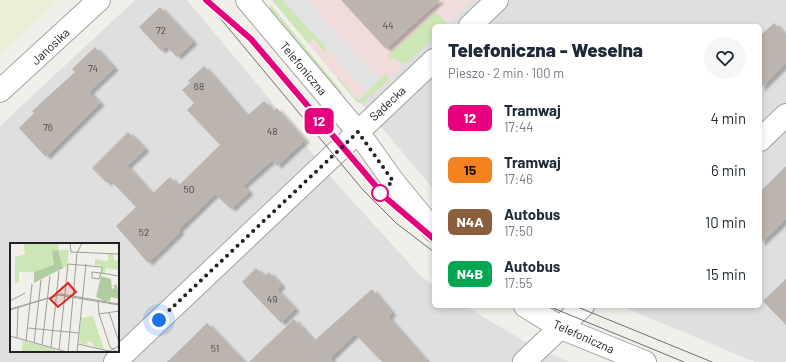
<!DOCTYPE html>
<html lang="pl">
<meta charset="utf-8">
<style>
body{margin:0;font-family:Barlow,sans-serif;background:#f6f6f7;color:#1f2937;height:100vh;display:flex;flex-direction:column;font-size:15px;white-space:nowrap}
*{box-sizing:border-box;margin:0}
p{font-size:13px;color:#747a83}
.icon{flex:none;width:22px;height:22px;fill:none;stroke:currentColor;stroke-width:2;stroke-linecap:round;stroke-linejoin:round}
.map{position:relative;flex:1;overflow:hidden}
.side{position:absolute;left:432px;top:24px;width:330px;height:284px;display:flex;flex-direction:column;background:#fff;border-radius:6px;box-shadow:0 2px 6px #0003}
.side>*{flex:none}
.badge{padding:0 8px;border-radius:6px;font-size:14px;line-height:26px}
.you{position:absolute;width:20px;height:20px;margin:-10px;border:3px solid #fff;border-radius:50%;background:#1a73e8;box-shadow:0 0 0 6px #1a73e833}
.map>.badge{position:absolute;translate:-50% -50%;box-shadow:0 0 0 2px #fff}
.round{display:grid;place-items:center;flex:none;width:42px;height:42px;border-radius:21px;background:#f6f6f7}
.headline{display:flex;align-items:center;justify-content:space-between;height:68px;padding:0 16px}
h1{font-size:19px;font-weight:800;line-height:30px}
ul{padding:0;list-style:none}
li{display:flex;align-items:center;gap:12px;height:52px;padding:0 16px}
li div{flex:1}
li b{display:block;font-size:15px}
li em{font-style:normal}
li .badge{min-width:44px;font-weight:700;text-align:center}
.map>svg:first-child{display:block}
.residential{fill:#e0dfdf;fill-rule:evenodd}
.commercial{fill:#f0dcdb}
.farmland{fill:#eceed7}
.grass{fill:#cde6b5}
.parking{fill:#e2e2e2}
.building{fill:#bbb4af;filter:url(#shadow)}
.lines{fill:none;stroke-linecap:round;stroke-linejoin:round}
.minor-casing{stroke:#a3a3a3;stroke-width:24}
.tertiary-casing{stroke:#a3a3a3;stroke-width:24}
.minor{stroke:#fff;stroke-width:22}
.tertiary{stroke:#fff;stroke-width:22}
.tram{stroke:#707070;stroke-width:1}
.line-casing{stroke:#fff;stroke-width:9}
.line{stroke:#e6007e;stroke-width:6}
.walk{stroke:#222;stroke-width:4;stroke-dasharray:0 7.2}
.stop-dot{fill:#fff;stroke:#e6007e;stroke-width:2}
.labels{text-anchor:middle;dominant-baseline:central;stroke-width:3;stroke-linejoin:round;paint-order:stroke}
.number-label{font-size:10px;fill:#484645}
.street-label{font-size:12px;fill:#222;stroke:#fff}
.inset-road{fill:none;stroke:#9e9d9a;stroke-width:1}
.view{fill:#d62828;fill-opacity:0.15;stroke:#d62828;stroke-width:2}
.inset-edge{fill:none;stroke:#222;stroke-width:2}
</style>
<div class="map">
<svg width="786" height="362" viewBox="0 0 786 362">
<defs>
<filter id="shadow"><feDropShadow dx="4.5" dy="2.5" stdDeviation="1" flood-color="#0004"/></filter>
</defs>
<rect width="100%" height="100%" fill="#f1efea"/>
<g class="residential">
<path d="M135 0H187L277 108 335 182 420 275 434 286V306H465L524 341 569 362H0V126ZM11 244H118V351H11Z"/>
<polygon points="473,0 786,0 786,362 755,362 621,306 760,306 760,26 445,26"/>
<polygon points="434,37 434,190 362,104"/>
</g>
<polygon class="commercial" points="272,0 473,0 445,26 434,26 434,37 362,104 357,102"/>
<polygon class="farmland" points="0,0 59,0 0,55"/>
<g class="grass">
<polygon points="272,0 284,0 284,1 327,49 324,52 314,39 308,43"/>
<polygon points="270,4 342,92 340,94 270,9"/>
<polygon points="436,12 447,24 445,26 434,26 434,37 405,64 387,56"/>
<polygon points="385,74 389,79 362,104 357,102 337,78 341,76 339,78 358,101"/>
</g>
<polygon class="parking" points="284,0 307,0 380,79 367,92 283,1"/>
<g class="building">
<polygon points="341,0 440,0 386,49"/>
<polygon points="160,7 193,42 177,57 166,46 161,51 139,27"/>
<polygon points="774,23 786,35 786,63 760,89 760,36"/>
<polygon points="95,47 114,68 89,92 100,103 46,157 19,128 34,113 32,111 75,72 72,69"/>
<polygon points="204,66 247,116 264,101 273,111 277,108 305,140 277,166 272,160 243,186 249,192 231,209 215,194 178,230 180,232 148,263 116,226 136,207 110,180 107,183 92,168 128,132 145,149 127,166 152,194 170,177 178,186 220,145 187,110 194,103 182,90 190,83 188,81"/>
<polygon points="786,166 786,219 760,244 760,192"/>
<polygon points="256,268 265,276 269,272 281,285 277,290 295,309 281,323 242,282"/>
<polygon points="786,279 786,325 763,301"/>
<polygon points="372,289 392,313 388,317 427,362 382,362 355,334 330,358 333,362 249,362 294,319 314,341"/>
<polygon points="207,323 244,362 167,362 191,339"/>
</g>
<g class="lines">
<g class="minor-casing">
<g id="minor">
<polyline points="470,26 497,0"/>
<polyline points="760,140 786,115"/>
<polyline points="115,362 434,60"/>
<polyline points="524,362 583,306"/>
</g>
</g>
<g class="tertiary-casing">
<g id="tertiary">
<polyline points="247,0 358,132 393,181 434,231"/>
<polyline points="0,91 99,0"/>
<polyline points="525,306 561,328 645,362"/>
</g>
</g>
<use href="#minor" class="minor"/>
<use href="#tertiary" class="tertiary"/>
<g class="tram">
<polyline points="205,0 363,190 396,223 434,252"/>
<path d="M219 11C300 78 348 177 434 239"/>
<polyline points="548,306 684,362"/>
<polyline points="575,306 712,362"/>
</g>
</g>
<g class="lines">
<g class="line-casing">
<polyline id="line" points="206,0 251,39 386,198 434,239"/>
</g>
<use href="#line" class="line"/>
<polyline class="walk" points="159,320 358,132 393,181 380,193"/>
</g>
<circle class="stop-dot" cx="380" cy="193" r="8"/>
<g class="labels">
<g class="number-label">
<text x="388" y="25">44</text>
<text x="161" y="30">72</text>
<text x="93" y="68">74</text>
<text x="199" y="86">68</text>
<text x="48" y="127">76</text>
<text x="272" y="131">48</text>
<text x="189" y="189">50</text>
<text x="144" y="232">52</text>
<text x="272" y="299">49</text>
<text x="215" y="348">51</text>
</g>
<g class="street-label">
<text transform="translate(50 46) rotate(-43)">Janosika</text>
<text transform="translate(304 68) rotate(50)">Telefoniczna</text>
<text transform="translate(387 103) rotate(-43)">Sądecka</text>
<text transform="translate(584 336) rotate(24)">Telefoniczna</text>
</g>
</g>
<g transform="translate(10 243)">
<rect width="109" height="109" fill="#f1efea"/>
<path d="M14 0H48L49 7H59L57 23 53 25 48 7 42 9 44 22 28 29H9V39H5V14L15 11ZM98 11H103L104 18 109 17V27L96 25 95 30H92V23L85 22V16L98 18ZM83 73 94 106 83 103V100L78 98 77 102 69 100 71 75ZM13 98 45 106V109H11Z" fill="#cde6b5"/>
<path d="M48 7 53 25 24 40V29L44 22 42 8ZM91 33 101 36 102 46 105 45 103 42H107L109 56 101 54 100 58H94L86 54Z" fill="#afcca3"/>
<path class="inset-road" d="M60 0 61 9 109 11M0 58 15 50M88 58 89 71 100 104 107 109M0 66 49 52 109 62M0 67 51 51 109 61M99 69 109 99M89 71 109 68M18 85 69 90M0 93 57 109M7 95 8 65M16 98 22 41M24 100 31 37M68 101 99 108 109 103M32 102 40 33M41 104 49 28M49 107 58 21 92 24V26L91 30 89 36 82 35V29L91 30 109 33M58 109 67 10 72 0M67 109 76 21"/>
<path class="view" d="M58 40 66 49 48 64 40 56Z"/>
<rect width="109" height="109" class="inset-edge"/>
</g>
</svg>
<div class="you" style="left:159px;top:320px"></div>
<b class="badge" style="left:319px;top:121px;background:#e6007e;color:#fff">12</b>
<section class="side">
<div class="headline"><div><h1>Telefoniczna - Weselna</h1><p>Pieszo · 2 min · 100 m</p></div><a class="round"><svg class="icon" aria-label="heart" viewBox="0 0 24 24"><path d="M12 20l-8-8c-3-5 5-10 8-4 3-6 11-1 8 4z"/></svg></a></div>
<ul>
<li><span class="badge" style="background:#e6007e;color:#fff">12</span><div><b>Tramwaj</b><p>17:44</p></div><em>4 min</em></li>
<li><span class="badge" style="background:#f58220;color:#111">15</span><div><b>Tramwaj</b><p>17:46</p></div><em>6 min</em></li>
<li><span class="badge" style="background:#8b5e3c;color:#fff">N4A</span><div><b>Autobus</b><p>17:50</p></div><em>10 min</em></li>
<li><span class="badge" style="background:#00a651;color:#fff">N4B</span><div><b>Autobus</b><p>17:55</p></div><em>15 min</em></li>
</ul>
</section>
</div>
